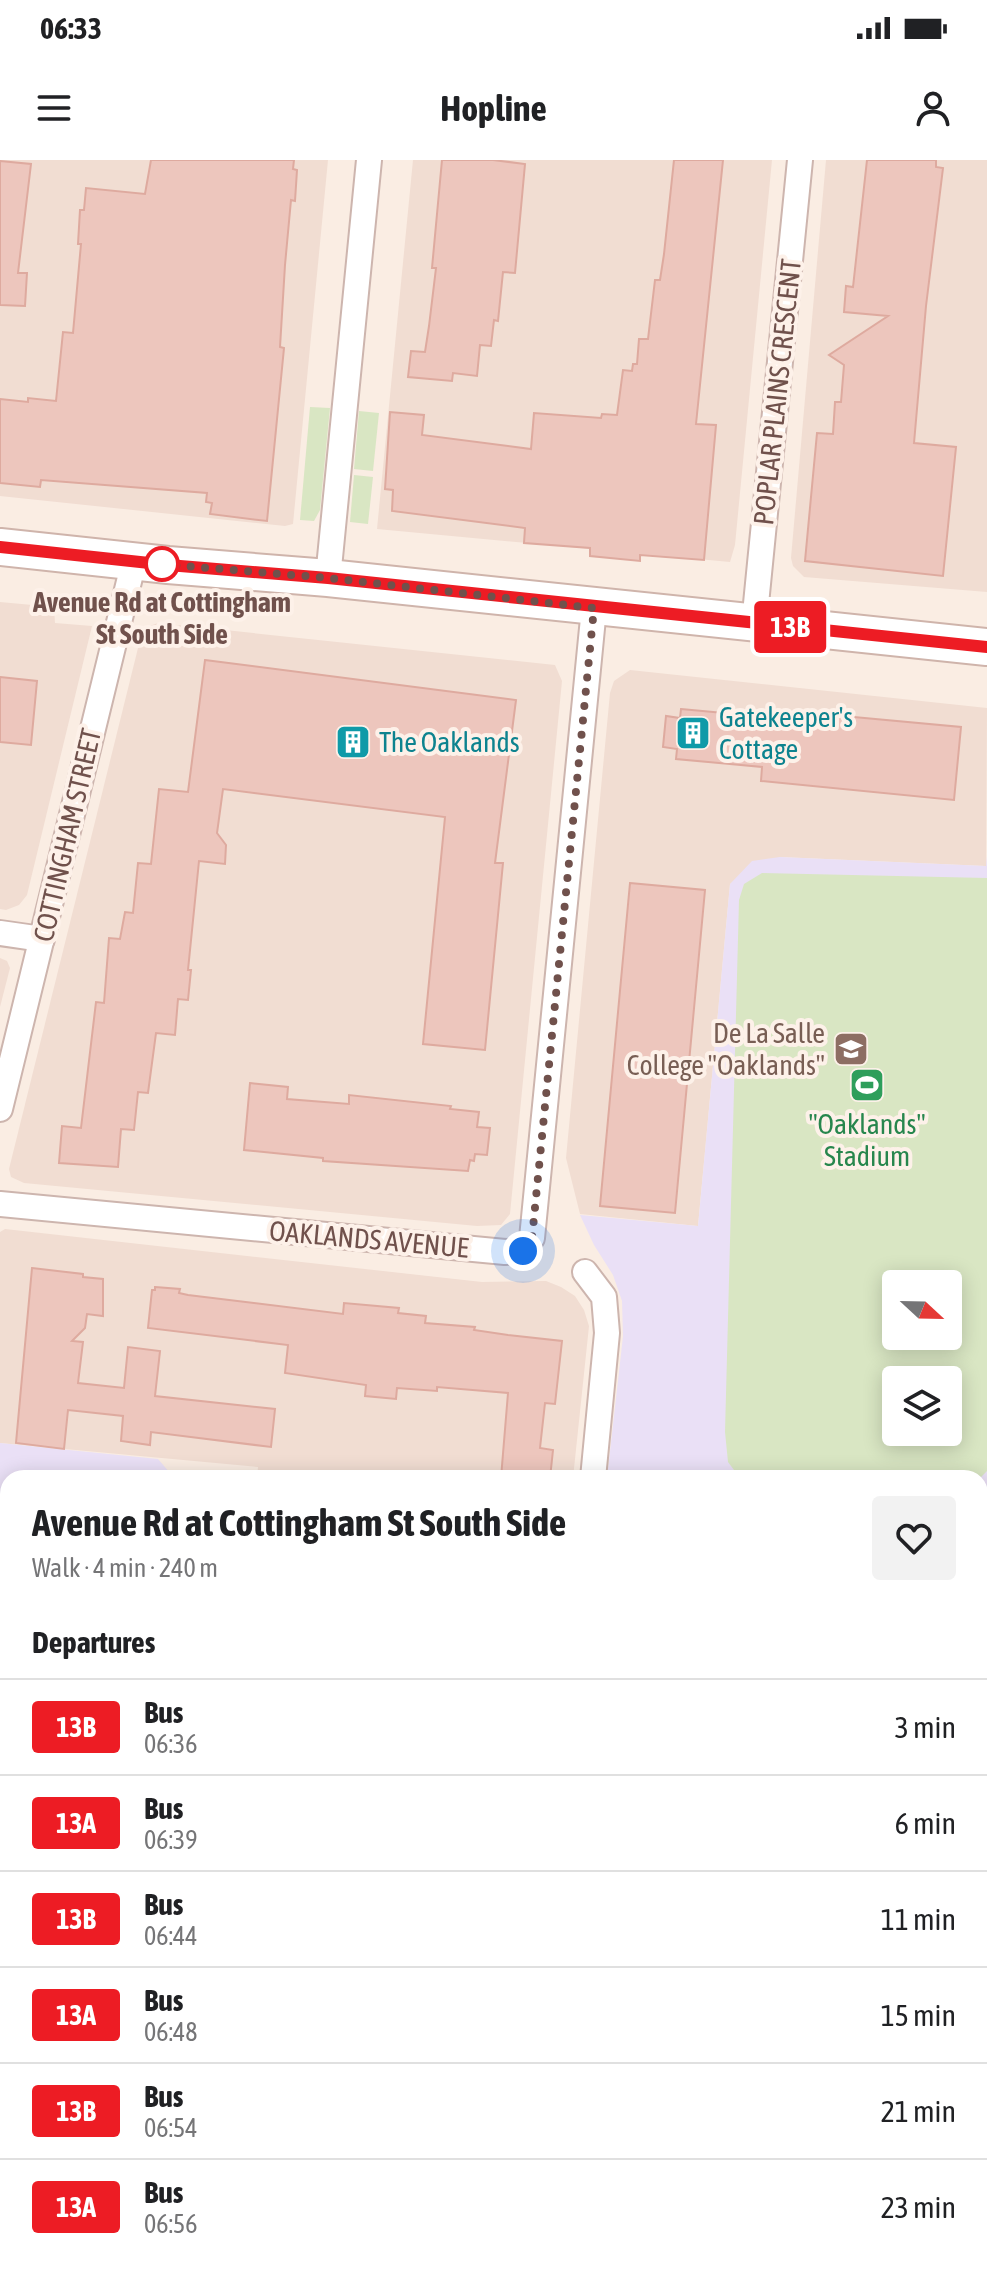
<!DOCTYPE html>
<meta charset="utf-8">
<style>
body{margin:0;font-family:"Asap Condensed",sans-serif;background:#f2f2f2;color:#202124;height:100vh;display:flex;flex-direction:column;font-size:30px;white-space:nowrap}
*{box-sizing:border-box;margin:0}
p{font-size:26px;color:#757577}
.icon{flex:none;width:44px;height:44px;fill:none;stroke:currentColor;stroke-width:2;stroke-linecap:round;stroke-linejoin:round}
.map{position:relative;flex:1;overflow:hidden}
.drawer{position:absolute;left:0px;top:1310px;width:988px;height:802px;display:flex;flex-direction:column;background:#fff;border-radius:24px 24px 0 0;box-shadow:0 4px 20px #0003}
.drawer>*{flex:none}
.badge{padding:0 16px;border-radius:6px;font-size:28px;line-height:52px}
.needle{width:52px;rotate:112deg}
.buttons{position:absolute;left:882px;top:1110px;display:grid;gap:16px}
.buttons a{display:grid;place-items:center;width:80px;height:80px;border-radius:8px;background:#fff;box-shadow:0 4px 20px #0003;font-size:40px}
.you{position:absolute;width:40px;height:40px;margin:-20px;border:6px solid #fff;border-radius:50%;background:#1a73e8;box-shadow:0 0 0 12px #1a73e833}
.map>.badge{position:absolute;translate:-50% -50%;box-shadow:0 0 0 4px #fff}
h2{padding:0 32px;font-size:30px;line-height:72px}
.round{display:grid;place-items:center;flex:none;width:84px;height:84px;border-radius:8px;background:#f2f2f2}
.summary{display:flex;align-items:center;justify-content:space-between;height:136px;padding:0 32px}
h1{font-size:38px;font-weight:700;line-height:60px}
ul{padding:0;list-style:none}
li{display:flex;align-items:center;gap:24px;height:96px;padding:0 32px;border-top:2px solid #e0e0e0}
li div{flex:1}
li b{display:block;font-size:30px}
li em{font-style:normal}
li .badge{min-width:88px;font-weight:700;text-align:center}
.status{display:flex;justify-content:space-between;align-items:center;height:56px;padding:0 40px;background:#fff;direction:ltr}
.status svg{height:22px;fill:currentColor}
header{display:flex;justify-content:space-between;align-items:center;height:104px;padding:0 32px;background:#fff;font-size:36px;font-weight:700}
.map>svg:first-child{display:block}
.residential{fill:#f1ddd2}
.education{fill:#eae0f6;fill-rule:evenodd}
.green{fill:#d9e6c3;fill-rule:evenodd}
.building{fill:#edc6bd;stroke:#deaa9f;stroke-width:2}
.lines{fill:none;stroke-linecap:round;stroke-linejoin:round}
.minor-casing{stroke:#cdb5ae;stroke-width:28}
.secondary-casing{stroke:#cfb4ab;stroke-width:40}
.minor{stroke:#fff;stroke-width:24}
.secondary{stroke:#fff;stroke-width:36}
.line-casing{stroke:#fff;stroke-width:18}
.line{stroke:#ed1c24;stroke-width:12}
.walk{stroke:#70514c;stroke-width:8;stroke-dasharray:0 14.4}
.stop-dot{fill:#fff;stroke:#ed1c24;stroke-width:4}
.labels{text-anchor:middle;dominant-baseline:central;stroke-width:8;stroke-linejoin:round;paint-order:stroke}
.street-label{font-size:28px;fill:#70514c;stroke:#fdf1e9}
.stop-label{font-size:28px;font-weight:bold;fill:#70514c;stroke:#fdf1e9}
.culture-label{font-size:28px;fill:#0d838f;stroke:#fdf1e9;text-anchor:start}
.education-label{font-size:28px;fill:#785e54;stroke:#fdf1e9;text-anchor:end}
.leisure-label{font-size:28px;fill:#27864d;stroke:#fdf1e9}
</style>
<div class="status"><b>06:33</b><svg viewBox="0 0 49 12"><path d="M0 12V9h3v3zM5 12V6h3v6zM10 12V3h3v9zM15 12V0h3v12zM26 1h20v11H26zM47 4h2v5h-2z"/></svg></div>
<header><svg class="icon" aria-label="menu" viewBox="0 0 24 24"><path d="M4 6h16M4 12h16M4 18h16"/></svg>Hopline<svg class="icon" aria-label="person" viewBox="0 0 24 24"><circle cx="12" cy="8" r="4"/><path d="M4 21q1-7 8-7t8 7"/></svg></header>
<div class="map">
<svg width="987" height="2111" viewBox="0 0 987 2111">
<rect width="100%" height="100%" fill="#faede3"/>
<g class="residential">
<polygon points="0,0 328,0 293,364 285,366 0,336"/>
<polygon points="413,0 772,0 735,385 730,402 377,369"/>
<polygon points="826,0 987,0 987,432 804,417 793,406 791,398"/>
<polygon points="0,442 54,447 55,463 92,466 27,735 19,745 6,750 0,749"/>
<polygon points="158,463 555,505 562,521 510,1054 501,1065 477,1066 24,1023 11,1017 9,1009 140,480 147,467"/>
<polygon points="630,510 987,548 986,706 780,697 730,724 698,1066 580,1054 566,998 610,533 614,521"/>
<polygon points="0,798 7,801 10,808 0,847"/>
<polygon points="5,1069 482,1122 546,1121 561,1127 575,1136 584,1150 589,1166 573,1318 257,1318 258,1307 0,1283 0,1072"/>
<polygon points="980,1377 987,1377 987,2111 891,2111 892,2104 980,2104"/>
<polygon points="170,2104 488,2104 487,2111 170,2111"/>
<polygon points="533,2104 850,2104 849,2111 532,2111"/>
</g>
<g class="education">
<path d="M987 696V1377H980V1318H607L623 1176 622 1141 613 1115 594 1085 580 1055 698 1066 730 724 752 701 780 697 986 706ZM896 1124H948V1176H896ZM896 1220H948V1272H896Z"/>
<polygon points="0,1283 158,1299 170,1313 180,1318 8,1318 8,1774 0,1773"/>
</g>
<g class="green">
<polygon points="310,247 330,248 320,350 314,361 300,360"/>
<polygon points="359,251 379,253 373,311 354,309"/>
<polygon points="354,315 373,317 368,364 350,362"/>
<path d="M762 713 987 718V1311L980 1318H740L728 1302 725 1272 739 740 744 724ZM896 1124H948V1176H896ZM896 1220H948V1272H896Z"/>
<path d="M0 1611C10 1627 10 1642 0 1660Z"/>
<polygon points="0,1773 8,1774 8,2104 108,2104 107,2111 0,2111"/>
</g>
<g class="building">
<polygon points="151,0 294,0 293,9 297,10 295,41 291,40 285,105 280,187 284,188 267,361 210,354 212,343 206,342 207,333 41,320 40,327 0,323 0,239 28,242 28,238 56,241 63,172 73,173 81,84 78,84 80,50 84,50 86,28 145,34"/>
<polygon points="442,0 493,0 525,4 515,113 503,112 498,161 494,160 491,186 480,185 477,216 453,213 452,221 408,217 411,191 425,192 429,166 436,108 432,108"/>
<polygon points="674,0 723,0 696,264 716,265 704,400 640,395 640,401 590,396 590,388 524,383 525,368 392,351 393,330 385,329 390,252 424,255 422,275 531,289 534,253 601,258 602,254 617,255 623,210 632,211 633,204 637,204 639,179 648,179 655,120 660,120 664,94"/>
<polygon points="867,0 936,0 936,7 943,8 926,146 914,283 956,287 943,416 805,401 817,273 833,274 835,242 841,242 844,205 829,195 888,156 844,152 846,126 853,127"/>
<polygon points="0,1 31,4 18,113 27,113 25,146 0,145"/>
<polygon points="205,500 516,540 495,703 503,703 485,890 423,884 445,657 223,629 217,673 226,685 225,704 199,701 188,810 191,810 188,840 178,839 175,875 156,873 148,933 138,932 134,970 121,969 118,1007 59,1003 62,966 81,968 96,842 104,843 109,778 120,779 125,752 133,753 138,703 151,704 159,629 188,632"/>
<polygon points="0,517 37,521 31,585 0,582"/>
<polygon points="681,549 767,557 768,549 961,567 954,640 761,621 762,607 676,599 677,589 663,587 666,556 680,558"/>
<polygon points="630,723 705,730 675,1053 600,1046"/>
<polygon points="250,923 288,927 287,939 349,944 349,935 451,946 450,949 479,952 477,967 490,968 487,995 475,994 474,1001 470,1000 468,1011 323,1001 323,998 244,990"/>
<polygon points="32,1108 83,1114 83,1117 103,1119 103,1156 87,1154 85,1168 72,1181 83,1182 78,1223 124,1228 128,1187 160,1191 155,1236 275,1249 271,1287 151,1272 150,1285 121,1281 123,1256 68,1250 64,1289 16,1283"/>
<polygon points="155,1127 180,1129 179,1133 188,1135 343,1154 344,1143 399,1148 398,1153 426,1156 425,1163 475,1167 474,1170 508,1175 562,1181 555,1244 545,1243 540,1288 553,1290 550,1318 501,1318 508,1233 437,1227 437,1231 397,1228 396,1239 365,1236 366,1225 285,1213 288,1185 148,1168 152,1130 155,1130"/>
</g>
<g class="lines">
<g class="minor-casing">
<g id="minor">
<polyline points="328,418 369,0"/>
<polyline points="754,464 800,0"/>
<polyline points="0,773 42,779"/>
<polyline points="0,949 134,401"/>
<polyline points="0,1044 505,1092 523,1091 532,1078 594,448"/>
<polyline points="585,1112 604,1137 607,1173 593,1318"/>
<polyline points="143,2111 144,2104"/>
<polyline points="504,2111 505,2104"/>
<polyline points="873,2111 873,2104"/>
</g>
</g>
<g class="secondary-casing">
<polyline id="secondary" points="0,387 168,405 328,418 987,487"/>
</g>
<use href="#minor" class="minor"/>
<use href="#secondary" class="secondary"/>
</g>
<g class="lines">
<g class="line-casing">
<polyline id="line" points="0,387 168,405 328,418 987,487"/>
</g>
<use href="#line" class="line"/>
<polyline class="walk" points="162,404 328,418 594,448 532,1078 523,1091"/>
</g>
<defs>
<g id="building-square" transform="scale(1.8)"><rect x="-9" y="-9" width="18" height="18" rx="4" fill="#0f9aa8" stroke="#fdf1e9"/><path d="M-4-6H4V6H1V3H-1V6H-4ZM-2.5-4.3h1.7v1.8h-1.7ZM.8-4.3h1.7v1.8H.8ZM-2.5-1h1.7V.8h-1.7ZM.8-1h1.7V.8H.8Z" fill="#fff"/></g>
<g id="school-square" transform="scale(1.8)"><rect x="-9" y="-9" width="18" height="18" rx="4" fill="#8d6e63" stroke="#fdf1e9"/><path d="M0-5L7-2L0 1L-7-2ZM-4 1L0 2.5L4 1V4Q0 6-4 4Z" fill="#fff"/></g>
<g id="stadium-square" transform="scale(1.8)"><rect x="-9" y="-9" width="18" height="18" rx="4" fill="#2e9e5b" stroke="#fdf1e9"/><path d="M0-5a6.5 5 0 1 0 0 10a6.5 5 0 1 0 0-10ZM-3.5-1.8h7v3.6h-7Z" fill="#fff"/></g>
</defs>
<g fill-rule="evenodd">
<use href="#building-square" x="693" y="573"/>
<use href="#building-square" x="353" y="582"/>
<use href="#school-square" x="851" y="889"/>
<use href="#stadium-square" x="867" y="925"/>
</g>
<circle class="stop-dot" cx="162" cy="404" r="16"/>
<g class="labels">
<g class="street-label">
<text transform="translate(777 232) rotate(-84)">POPLAR PLAINS CRESCENT</text>
<text transform="translate(67 675) rotate(-77)">COTTINGHAM STREET</text>
<text transform="translate(369 1079) rotate(5)">OAKLANDS AVENUE</text>
</g>
<g class="stop-label">
<text x="162" y="442">Avenue Rd at Cottingham<tspan x="162" dy="32">St South Side</tspan></text>
</g>
<g class="culture-label">
<text x="719" y="557">Gatekeeper's<tspan x="719" dy="32">Cottage</tspan></text>
<text x="379" y="582">The Oaklands</text>
</g>
<g class="education-label">
<text x="825" y="873">De La Salle<tspan x="825" dy="32">College "Oaklands"</tspan></text>
</g>
<g class="leisure-label">
<text x="867" y="964">"Oaklands"<tspan x="867" dy="32">Stadium</tspan></text>
</g>
</g>
</svg>
<div class="buttons">
<a><svg class="needle" viewBox="-14 -14 28 28"><path d="M0-13l5 13h-10z" fill="#e53935"/><path d="M0 13l5-13h-10z" fill="#757577"/></svg></a>
<a><svg class="icon" aria-label="layers" viewBox="0 0 24 24"><path d="M12 4l9 5-9 5-9-5zM3 14l9 5 9-5"/></svg></a>
</div>
<div class="you" style="left:523px;top:1091px"></div>
<b class="badge" style="left:790px;top:467px;background:#ed1c24;color:#fff">13B</b>
<section class="drawer">
<div class="summary"><div><h1>Avenue Rd at Cottingham St South Side</h1><p>Walk · 4 min · 240 m</p></div><a class="round"><svg class="icon" aria-label="heart" viewBox="0 0 24 24"><path d="M12 20l-8-8c-3-5 5-10 8-4 3-6 11-1 8 4z"/></svg></a></div>
<h2>Departures</h2>
<ul>
<li><span class="badge" style="background:#ed1c24;color:#fff">13B</span><div><b>Bus</b><p>06:36</p></div><em>3 min</em></li>
<li><span class="badge" style="background:#ed1c24;color:#fff">13A</span><div><b>Bus</b><p>06:39</p></div><em>6 min</em></li>
<li><span class="badge" style="background:#ed1c24;color:#fff">13B</span><div><b>Bus</b><p>06:44</p></div><em>11 min</em></li>
<li><span class="badge" style="background:#ed1c24;color:#fff">13A</span><div><b>Bus</b><p>06:48</p></div><em>15 min</em></li>
<li><span class="badge" style="background:#ed1c24;color:#fff">13B</span><div><b>Bus</b><p>06:54</p></div><em>21 min</em></li>
<li><span class="badge" style="background:#ed1c24;color:#fff">13A</span><div><b>Bus</b><p>06:56</p></div><em>23 min</em></li>
</ul>
</section>
</div>
